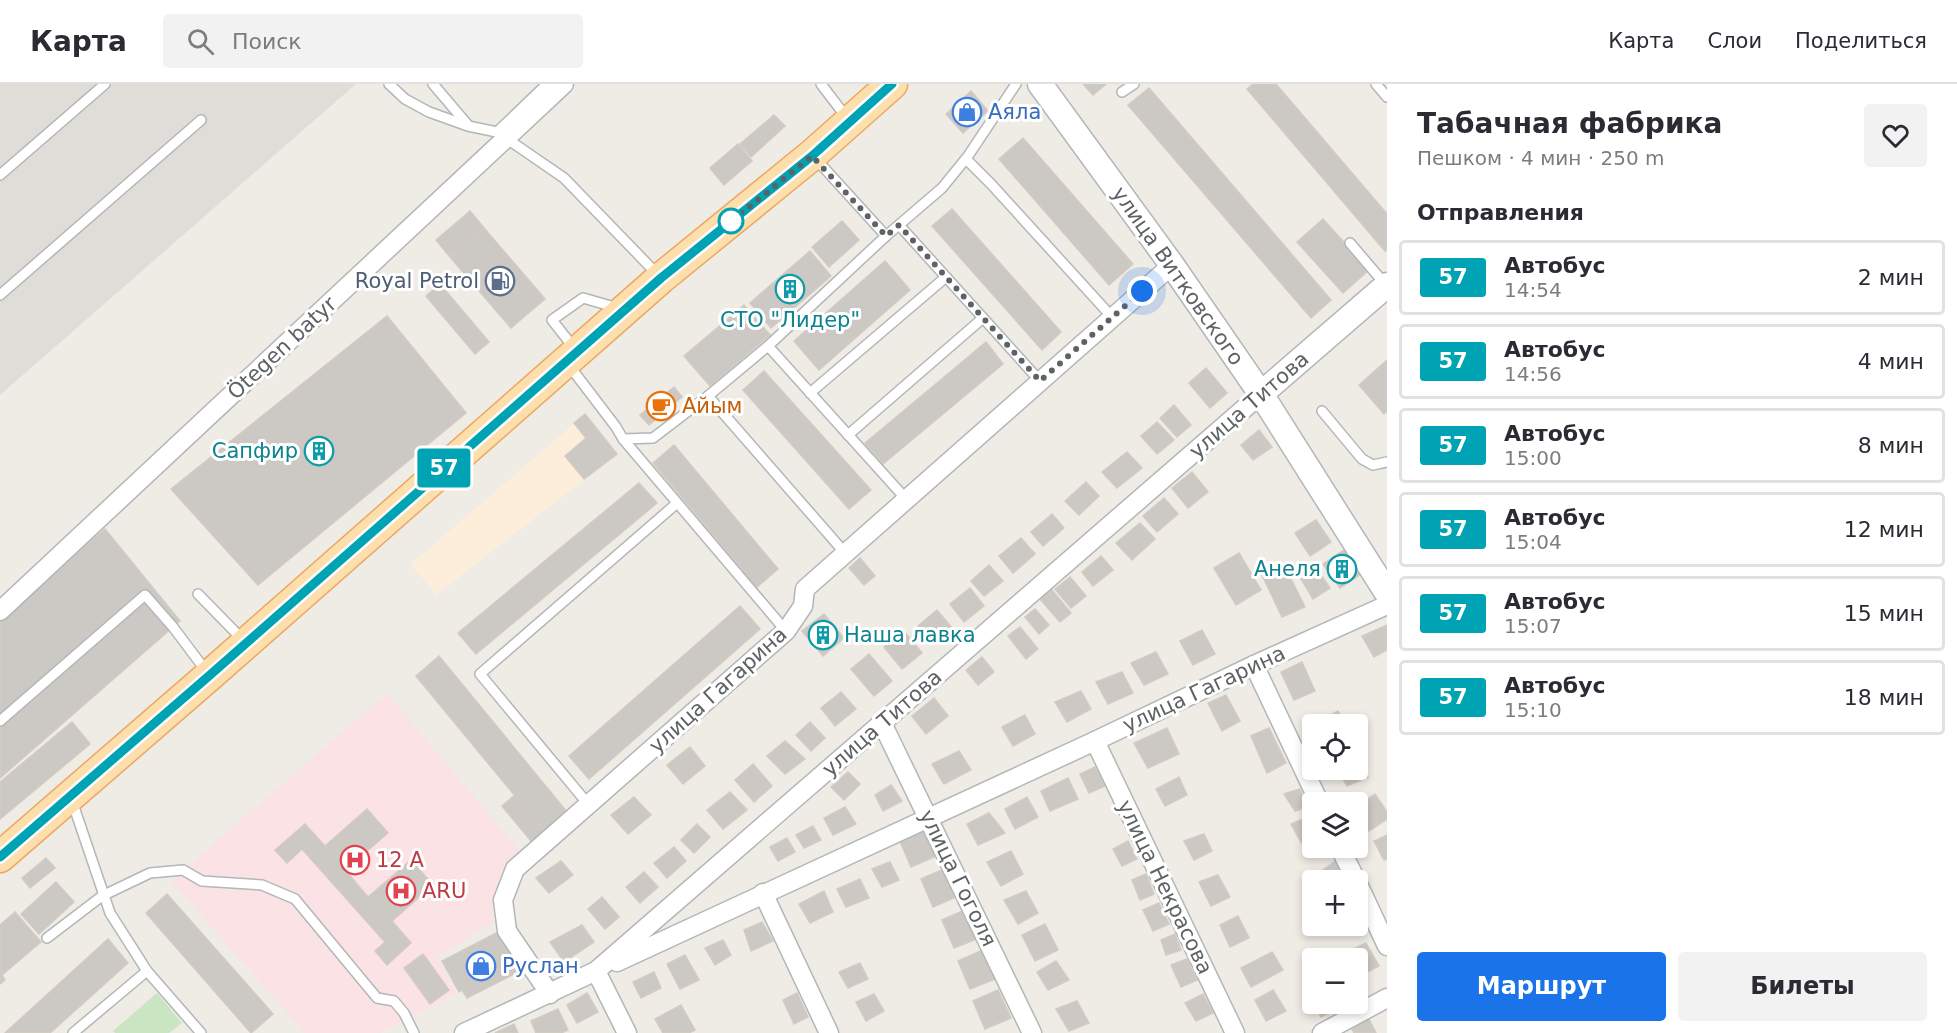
<!DOCTYPE html>
<html lang="ru">
<meta charset="utf-8">
<style>
body{margin:0;font-family:"DejaVu Sans",sans-serif;background:#f2f2f3;color:#2b2b33;height:100vh;display:flex;flex-direction:column;font-size:22px;white-space:nowrap}
*{box-sizing:border-box;margin:0}
p{font-size:20px;color:#7c7c81}
.icon{flex:none;width:33px;height:33px;fill:none;stroke:currentColor;stroke-width:2;stroke-linecap:round;stroke-linejoin:round}
.map{position:relative;flex:1;overflow:hidden}
.side{display:flex;flex-direction:column;background:#fff;width:570px}
.side>*{flex:none}
.badge{padding:0 12px;border-radius:4px;font-size:21px;line-height:39px}
.fabs{position:absolute;left:1302px;top:630px;display:grid;gap:12px}
.fabs a{display:grid;place-items:center;width:66px;height:66px;border-radius:6px;background:#fff;box-shadow:0 3px 9px #0003;font-size:30px}
.you{position:absolute;width:30px;height:30px;margin:-15px;border:4px solid #fff;border-radius:50%;background:#1a73e8;box-shadow:0 0 0 9px #1a73e833}
.map>.badge{position:absolute;translate:-50% -50%;box-shadow:0 0 0 3px #fff}
h2{padding:0 30px;font-size:22px;line-height:54px}
.round{display:grid;place-items:center;flex:none;width:63px;height:63px;border-radius:6px;background:#f2f2f3}
.head{display:flex;align-items:center;justify-content:space-between;height:102px;padding:0 30px}
h1{font-size:28px;font-weight:700;line-height:45px}
.cta{display:flex;gap:12px;margin-top:auto;padding:12px 30px}
.cta a{flex:1;height:69px;border-radius:6px;background:#1a73e8;color:#fff;font-size:24px;font-weight:700;line-height:69px;text-align:center}
.cta a+a{background:#f2f2f3;color:#2b2b33}
ul{padding:0;list-style:none}
li{display:flex;align-items:center;gap:18px;height:75px;margin:0 12px 9px;padding:0 18px;border:3px solid #e1e1e2;border-radius:6px}
li div{flex:1}
li b{display:block;font-size:22px}
li em{font-style:normal}
li .badge{min-width:66px;font-weight:700;text-align:center}
header{display:flex;align-items:center;gap:36px;box-sizing:border-box;height:84px;padding:0 30px;background:#fff;border-bottom:2px solid #e1e1e2}
header strong{font-size:28px}
nav{display:flex;gap:33px;margin-inline-start:auto;font-size:21px}
.search{width:420px;height:54px;background:#f2f2f3;display:flex;align-items:center;gap:15px;box-sizing:border-box;padding:0 21px;border-radius:6px;color:#7c7c81;font-size:22px}
main{display:flex;flex:1;min-height:0}
.map>svg:first-child{display:block}
.commercial{fill:#fdeedc}
.industrial{fill:#e0ddd9}
.medical{fill:#fae2e5}
.green{fill:#cae5c2}
.building{fill:#ccc8c4;stroke:#d3cbc3;stroke-width:1.5}
.lines{fill:none;stroke-linecap:round;stroke-linejoin:round}
.service-casing{stroke:#b2b7b9;stroke-width:12}
.minor-casing{stroke:#b2b7b9;stroke-width:21}
.tertiary-casing{stroke:#b2b7b9;stroke-width:27}
.primary-casing{stroke:#eca860;stroke-width:33}
.service{stroke:#fff;stroke-width:9}
.minor{stroke:#fff;stroke-width:18}
.tertiary{stroke:#fff;stroke-width:24}
.primary{stroke:#fcdfad;stroke-width:30}
.line-casing{stroke:#fff;stroke-width:14}
.line{stroke:#00a3b4;stroke-width:9}
.walk{stroke:#5d6265;stroke-width:6;stroke-dasharray:0 10.8}
.stop-dot{fill:#fff;stroke:#00a3b4;stroke-width:3}
.labels{text-anchor:middle;dominant-baseline:central;stroke-width:6;stroke-linejoin:round;paint-order:stroke}
.shop-label{font-size:21px;fill:#366cbe;stroke:#fff;text-anchor:start}
.street-label{font-size:21px;fill:#5d6265;stroke:#fff}
.service-label{font-size:21px;fill:#4e5e75;stroke:#fff;text-anchor:end}
.culture-label{font-size:21px;fill:#0d838f;stroke:#fff;text-anchor:end}
.food-label{font-size:21px;fill:#c56008;stroke:#fff;text-anchor:start}
.health-label{font-size:21px;fill:#be3a42;stroke:#fff;text-anchor:start}
</style>
<header>
<strong>Карта</strong>
<div class="search"><svg class="icon" aria-label="search" viewBox="0 0 24 24"><circle cx="10" cy="10" r="6"/><path d="M15 15l6 6"/></svg>Поиск</div>
<nav><a>Карта</a><a>Слои</a><a>Поделиться</a></nav>
</header>
<main>
<div class="map">
<svg width="1387" height="949" viewBox="0 0 1387 949">
<rect width="100%" height="100%" fill="#efebe5"/>
<polygon class="commercial" points="585,330 617,370 436,511 411,480"/>
<polygon class="industrial" points="0,0 356,0 0,311"/>
<polygon class="medical" points="387,609 519,766 496,815 500,834 437,873 457,910 380,949 305,949 171,797"/>
<polygon class="green" points="157,909 182,939 169,949 115,949 113,947"/>
<g class="building">
<polygon points="1083,0 1106,0 1093,11"/>
<polygon points="1253,0 1276,0 1387,130 1387,166 1385,167 1247,5"/>
<polygon points="1149,4 1331,216 1311,234 1128,21"/>
<polygon points="971,7 988,27 963,49 946,30"/>
<polygon points="774,31 785,42 751,73 740,60"/>
<polygon points="1023,54 1133,180 1109,201 999,75"/>
<polygon points="738,60 752,77 724,101 710,84"/>
<polygon points="952,125 1061,248 1042,266 932,142"/>
<polygon points="470,127 484,144 450,173 436,156"/>
<polygon points="1323,135 1369,186 1343,209 1297,158"/>
<polygon points="842,137 859,156 829,183 812,163"/>
<polygon points="484,144 545,215 511,244 450,173"/>
<polygon points="810,167 831,192 771,244 750,219"/>
<polygon points="885,177 910,206 819,286 794,257"/>
<polygon points="440,200 489,258 475,270 426,212"/>
<polygon points="744,221 770,251 710,302 684,272"/>
<polygon points="387,232 466,329 258,501 171,405"/>
<polygon points="986,258 1003,280 883,380 865,359"/>
<polygon points="1387,276 1387,327 1384,330 1359,301"/>
<polygon points="1206,284 1227,309 1210,324 1189,299"/>
<polygon points="764,287 871,406 849,425 743,306"/>
<polygon points="674,303 682,313 649,341 640,331"/>
<polygon points="1174,321 1191,341 1177,353 1160,334"/>
<polygon points="585,330 617,370 584,395 565,372 586,354 574,339"/>
<polygon points="1157,338 1174,356 1157,370 1141,352"/>
<polygon points="1259,346 1272,363 1253,376 1241,361"/>
<polygon points="674,361 778,485 757,503 653,379"/>
<polygon points="1127,368 1142,384 1117,404 1102,388"/>
<polygon points="1192,388 1208,408 1188,424 1172,404"/>
<polygon points="1086,398 1099,412 1079,431 1065,417"/>
<polygon points="639,399 657,419 476,570 458,549"/>
<polygon points="1164,414 1178,430 1157,448 1143,432"/>
<polygon points="1052,430 1064,444 1043,462 1031,448"/>
<polygon points="1316,436 1331,458 1310,472 1295,449"/>
<polygon points="1140,439 1155,455 1132,476 1116,459"/>
<polygon points="105,445 180,537 0,694 0,535"/>
<polygon points="1021,454 1035,470 1013,489 999,472"/>
<polygon points="1344,466 1361,490 1340,504 1323,480"/>
<polygon points="1239,469 1261,506 1236,521 1214,484"/>
<polygon points="1101,472 1113,486 1093,502 1082,488"/>
<polygon points="860,474 875,492 864,501 849,484"/>
<polygon points="1283,479 1305,523 1282,533 1262,491"/>
<polygon points="989,481 1003,497 984,512 971,497"/>
<polygon points="1317,485 1330,504 1313,515 1301,495"/>
<polygon points="1070,493 1086,512 1071,524 1055,505"/>
<polygon points="970,504 984,522 964,538 950,520"/>
<polygon points="1052,506 1071,529 1060,538 1040,515"/>
<polygon points="740,522 760,545 589,695 569,672"/>
<polygon points="1035,525 1049,541 1039,550 1025,533"/>
<polygon points="937,526 952,544 933,560 918,542"/>
<polygon points="824,530 844,554 823,572 802,547"/>
<polygon points="1387,541 1387,566 1374,573 1362,552"/>
<polygon points="1020,543 1038,565 1026,575 1008,552"/>
<polygon points="1202,546 1215,570 1193,581 1180,557"/>
<polygon points="904,547 922,569 902,585 884,563"/>
<polygon points="1156,568 1168,590 1144,601 1131,579"/>
<polygon points="869,570 892,597 874,612 851,585"/>
<polygon points="439,572 567,728 544,747 416,592"/>
<polygon points="982,573 994,588 978,601 966,586"/>
<polygon points="1302,578 1315,607 1294,616 1281,588"/>
<polygon points="1122,588 1133,609 1108,620 1096,598"/>
<polygon points="1081,607 1091,625 1067,638 1055,618"/>
<polygon points="841,608 856,625 835,642 821,624"/>
<polygon points="1226,611 1240,637 1222,647 1208,619"/>
<polygon points="934,614 948,632 926,650 912,632"/>
<polygon points="1338,627 1345,640 1316,640 1315,639"/>
<polygon points="1025,631 1035,650 1013,662 1002,643"/>
<polygon points="72,638 90,660 0,735 0,698"/>
<polygon points="810,638 825,654 811,667 796,651"/>
<polygon points="1167,644 1179,670 1148,684 1134,659"/>
<polygon points="1269,644 1286,679 1267,689 1251,652"/>
<polygon points="785,657 805,675 785,690 767,672"/>
<polygon points="690,663 705,682 683,700 667,681"/>
<polygon points="959,667 971,686 944,700 932,680"/>
<polygon points="1358,673 1368,693 1347,702 1338,686 1358,686"/>
<polygon points="753,680 772,702 754,718 735,696"/>
<polygon points="1095,683 1105,702 1089,709 1080,690"/>
<polygon points="848,688 860,700 844,716 831,703"/>
<polygon points="1179,693 1187,711 1165,722 1156,705"/>
<polygon points="1068,694 1078,715 1050,727 1041,707"/>
<polygon points="891,701 902,717 883,727 875,711"/>
<polygon points="1300,705 1307,723 1295,727 1284,710"/>
<polygon points="730,708 747,726 723,745 707,726"/>
<polygon points="1375,710 1387,728 1387,735 1369,747 1358,730 1358,722"/>
<polygon points="515,711 544,747 531,757 502,722"/>
<polygon points="634,713 651,731 628,750 611,731"/>
<polygon points="1027,713 1038,733 1015,745 1005,725"/>
<polygon points="845,723 856,740 833,751 824,734"/>
<polygon points="367,725 388,749 345,786 368,813 411,776 433,801 392,837 411,859 387,881 375,867 385,858 302,765 287,779 275,766 305,740 325,762"/>
<polygon points="989,729 1005,749 978,761 967,740"/>
<polygon points="1310,732 1312,736 1312,764 1326,764 1309,772 1291,740"/>
<polygon points="697,740 710,753 694,769 681,756"/>
<polygon points="813,742 821,756 804,764 796,751"/>
<polygon points="924,744 936,772 911,783 899,755"/>
<polygon points="1204,750 1212,767 1194,776 1184,757"/>
<polygon points="1387,751 1387,775 1384,776 1374,757"/>
<polygon points="787,754 795,768 778,777 770,763"/>
<polygon points="1128,757 1137,775 1122,782 1113,765"/>
<polygon points="674,763 686,777 667,794 654,779"/>
<polygon points="1011,767 1023,790 1001,802 987,778"/>
<polygon points="46,774 55,784 30,804 22,794"/>
<polygon points="1337,776 1346,796 1329,796 1323,786"/>
<polygon points="561,777 573,791 549,809 536,794"/>
<polygon points="890,778 899,796 882,803 872,785"/>
<polygon points="946,784 958,812 933,823 921,795"/>
<polygon points="644,788 658,803 640,819 626,803"/>
<polygon points="1146,790 1154,810 1140,816 1132,796"/>
<polygon points="1218,791 1230,813 1211,822 1199,798"/>
<polygon points="860,795 869,814 846,823 837,805"/>
<polygon points="56,798 74,818 39,850 21,830"/>
<polygon points="824,807 833,828 810,839 799,820"/>
<polygon points="1026,807 1038,829 1018,840 1004,816"/>
<polygon points="167,810 273,930 251,949 146,829"/>
<polygon points="602,813 619,833 605,845 588,825"/>
<polygon points="1159,819 1169,840 1153,847 1143,826"/>
<polygon points="967,825 979,854 954,864 942,836"/>
<polygon points="15,828 41,858 2,891 5,896 0,900 0,841"/>
<polygon points="1238,832 1249,854 1230,863 1220,841"/>
<polygon points="762,838 773,857 751,867 744,846"/>
<polygon points="1045,840 1058,866 1035,877 1022,851"/>
<polygon points="582,841 594,858 564,878 550,858"/>
<polygon points="500,847 520,887 467,914 462,906 459,908 442,877"/>
<polygon points="1175,850 1181,866 1166,871 1161,856"/>
<polygon points="108,855 128,879 50,949 5,949"/>
<polygon points="723,856 731,871 715,881 705,864"/>
<polygon points="1366,859 1379,882 1358,893 1358,874 1337,873"/>
<polygon points="983,866 995,895 970,905 958,877"/>
<polygon points="1272,868 1283,886 1251,903 1241,884"/>
<polygon points="423,870 449,906 430,920 404,884"/>
<polygon points="685,871 699,896 680,905 667,880"/>
<polygon points="1187,875 1197,896 1181,903 1171,881"/>
<polygon points="1056,877 1069,896 1048,906 1037,888"/>
<polygon points="860,879 868,895 848,904 839,888"/>
<polygon points="654,888 661,904 641,914 633,898"/>
<polygon points="998,906 1011,934 985,945 973,917"/>
<polygon points="1273,906 1286,927 1266,937 1255,916"/>
<polygon points="587,909 598,928 577,939 567,921"/>
<polygon points="797,909 808,933 794,940 783,916"/>
<polygon points="874,910 884,927 866,937 856,918"/>
<polygon points="1203,910 1213,929 1196,937 1185,919"/>
<polygon points="1077,917 1089,939 1069,947 1056,925"/>
<polygon points="1314,920 1339,920 1341,923 1321,933"/>
<polygon points="681,921 695,946 689,949 663,949 655,935"/>
<polygon points="558,925 568,946 561,949 536,949 531,937"/>
<polygon points="1369,935 1376,949 1354,949 1352,945"/>
<polygon points="514,940 518,949 495,949"/>
</g>
<g class="lines">
<g class="service-casing">
<g id="service">
<polyline points="389,0 405,15 429,28 468,42 497,48 564,94 659,192"/>
<polyline points="433,0 467,40"/>
<polyline points="821,0 847,34"/>
<polyline points="1376,0 1387,13"/>
<polyline points="1122,8 1134,0"/>
<polyline points="497,48 547,0"/>
<polyline points="815,74 886,152"/>
<polyline points="966,75 991,100 1112,233"/>
<polyline points="0,91 105,0"/>
<polyline points="899,141 1040,297"/>
<polyline points="1350,159 1385,200"/>
<polyline points="0,211 201,36"/>
<polyline points="768,262 906,415"/>
<polyline points="574,264 552,236 583,214 618,224"/>
<polyline points="568,280 616,343 623,355 786,547"/>
<polyline points="810,309 946,193"/>
<polyline points="708,312 845,469"/>
<polyline points="1322,327 1362,375 1373,381 1387,378"/>
<polyline points="848,351 983,234"/>
<polyline points="623,355 653,354 708,312 768,262 886,152 942,104 968,72 1016,0"/>
<polyline points="198,510 243,556"/>
<polyline points="0,637 145,511 173,543 206,587"/>
<polyline points="72,717 110,829 147,887 201,949"/>
<polyline points="588,720 480,590 676,420"/>
<polyline points="47,854 102,812 150,789 183,786 202,797 262,801 295,815 377,914 394,917 404,929 414,949"/>
<polyline points="73,949 147,887"/>
</g>
</g>
<g class="minor-casing">
<g id="minor">
<polyline points="0,527 564,0"/>
<polyline points="1254,581 1319,718"/>
<polyline points="882,639 1032,949"/>
<polyline points="1095,657 1235,949"/>
<polyline points="1340,764 1356,796"/>
<polyline points="1358,800 1387,862"/>
<polyline points="763,809 829,949"/>
<polyline points="617,878 1095,657 1254,581 1387,521"/>
<polyline points="596,887 627,949"/>
<polyline points="550,910 507,847 503,816 515,785 786,547 803,522 805,505 1172,181"/>
<polyline points="464,949 596,887 1261,310"/>
<polyline points="1322,949 1387,914"/>
</g>
</g>
<g class="tertiary-casing">
<g id="tertiary">
<polyline points="1040,0 1172,181 1261,310 1387,509"/>
<polyline points="1261,310 1387,201"/>
</g>
</g>
<g class="primary-casing">
<polyline id="primary" points="0,773 210,591 661,194 812,71 892,0"/>
</g>
<use href="#service" class="service"/>
<use href="#minor" class="minor"/>
<use href="#tertiary" class="tertiary"/>
<use href="#primary" class="primary"/>
</g>
<g class="lines">
<g class="line-casing">
<polyline id="line" points="0,773 210,591 661,194 812,72 892,0"/>
</g>
<use href="#line" class="line"/>
<polyline class="walk" points="731,137 728,140 812,72 886,152 899,141 1040,297 1142,207"/>
</g>
<defs>
<g id="shop-ring" transform="scale(1.5)"><circle r="9.5" fill="#fff" stroke="#3f7fe0" stroke-width="1.5"/><path d="M-5-2.5h2.3a2.7 3.5 0 0 1 5.4 0H5L5.5 6h-11ZM-1.5-2.5h3a1.5 2.3 0 0 0-3 0Z" fill="#3f7fe0"/></g>
<g id="fuel-ring" transform="scale(1.5)"><circle r="9.5" fill="#fff" stroke="#5c6f8a" stroke-width="1.5"/><path d="M-5.5-6h7V0h2V4h1.3V-2.5L3-4.5l.8-.8L6-3V5H2.5V1h-1V6h-7ZM-4.2-4.7v3.2H.2V-4.7Z" fill="#5c6f8a"/></g>
<g id="building-ring" transform="scale(1.5)"><circle r="9.5" fill="#fff" stroke="#0f9aa8" stroke-width="1.5"/><path d="M-4-6H4V6H1V3H-1V6H-4ZM-2.5-4.3h1.7v1.8h-1.7ZM.8-4.3h1.7v1.8H.8ZM-2.5-1h1.7V.8h-1.7ZM.8-1h1.7V.8H.8Z" fill="#0f9aa8"/></g>
<g id="cafe-ring" transform="scale(1.5)"><circle r="9.5" fill="#fff" stroke="#e8710a" stroke-width="1.5"/><path d="M-5.5-4.5H6V0H3Q3 3.5 0 3.5H-2.5Q-5.5 3.5-5.5 0ZM3-3.2v2h1.7v-2ZM-6 4.5H4V6H-6Z" fill="#e8710a"/></g>
<g id="hospital-ring" transform="scale(1.5)"><circle r="9.5" fill="#fff" stroke="#e0444e" stroke-width="1.5"/><path d="M-5-5h3v3.5h4V-5h3V5h-3V1.5h-4V5h-3Z" fill="#e0444e"/></g>
</defs>
<g fill-rule="evenodd">
<use href="#shop-ring" x="967" y="28"/>
<use href="#fuel-ring" x="500" y="197"/>
<use href="#building-ring" x="790" y="205"/>
<use href="#cafe-ring" x="661" y="322"/>
<use href="#building-ring" x="319" y="367"/>
<use href="#building-ring" x="1342" y="485"/>
<use href="#building-ring" x="823" y="551"/>
<use href="#hospital-ring" x="355" y="776"/>
<use href="#hospital-ring" x="401" y="807"/>
<use href="#shop-ring" x="481" y="882"/>
</g>
<circle class="stop-dot" cx="731" cy="137" r="12"/>
<g class="labels">
<g class="shop-label">
<text x="988" y="28">Аяла</text>
<text x="502" y="882">Руслан</text>
</g>
<g class="street-label">
<text transform="translate(1178 192) rotate(55)">улица Витковского</text>
<text transform="translate(282 264) rotate(-43)">Ötegen batyr</text>
<text transform="translate(1249 321) rotate(-41)">улица Титова</text>
<text transform="translate(1204 605) rotate(-25)">улица Гагарина</text>
<text transform="translate(718 606) rotate(-42)">улица Гагарина</text>
<text transform="translate(882 639) rotate(-41)">улица Титова</text>
<text transform="translate(958 794) rotate(64)">улица Гоголя</text>
<text transform="translate(1165 803) rotate(64)">улица Некрасова</text>
</g>
<g class="service-label">
<text x="479" y="197">Royal Petrol</text>
</g>
<g class="culture-label">
<text x="790" y="236" text-anchor="middle">СТО "Лидер"</text>
<text x="298" y="367">Сапфир</text>
<text x="1321" y="485">Анеля</text>
<text x="844" y="551" text-anchor="start">Наша лавка</text>
</g>
<g class="food-label">
<text x="682" y="322">Айым</text>
</g>
<g class="health-label">
<text x="376" y="776">12 А</text>
<text x="422" y="807">ARU</text>
</g>
</g>
</svg>
<div class="fabs">
<a><svg class="icon" aria-label="locate" viewBox="0 0 24 24"><circle cx="12" cy="12" r="6"/><path d="M12 2v4M12 18v4M2 12h4M18 12h4"/></svg></a>
<a><svg class="icon" aria-label="layers" viewBox="0 0 24 24"><path d="M12 4l9 5-9 5-9-5zM3 14l9 5 9-5"/></svg></a>
<a>+</a>
<a>−</a>
</div>
<div class="you" style="left:1142px;top:207px"></div>
<b class="badge" style="left:444px;top:384px;background:#00a3b4;color:#fff">57</b>
</div>
<section class="side">
<div class="head"><div><h1>Табачная фабрика</h1><p>Пешком · 4 мин · 250 m</p></div><a class="round"><svg class="icon" aria-label="heart" viewBox="0 0 24 24"><path d="M12 20l-8-8c-3-5 5-10 8-4 3-6 11-1 8 4z"/></svg></a></div>
<h2>Отправления</h2>
<ul>
<li><span class="badge" style="background:#00a3b4;color:#fff">57</span><div><b>Автобус</b><p>14:54</p></div><em>2 мин</em></li>
<li><span class="badge" style="background:#00a3b4;color:#fff">57</span><div><b>Автобус</b><p>14:56</p></div><em>4 мин</em></li>
<li><span class="badge" style="background:#00a3b4;color:#fff">57</span><div><b>Автобус</b><p>15:00</p></div><em>8 мин</em></li>
<li><span class="badge" style="background:#00a3b4;color:#fff">57</span><div><b>Автобус</b><p>15:04</p></div><em>12 мин</em></li>
<li><span class="badge" style="background:#00a3b4;color:#fff">57</span><div><b>Автобус</b><p>15:07</p></div><em>15 мин</em></li>
<li><span class="badge" style="background:#00a3b4;color:#fff">57</span><div><b>Автобус</b><p>15:10</p></div><em>18 мин</em></li>
</ul>
<div class="cta"><a>Маршрут</a><a>Билеты</a></div>
</section>
</main>
